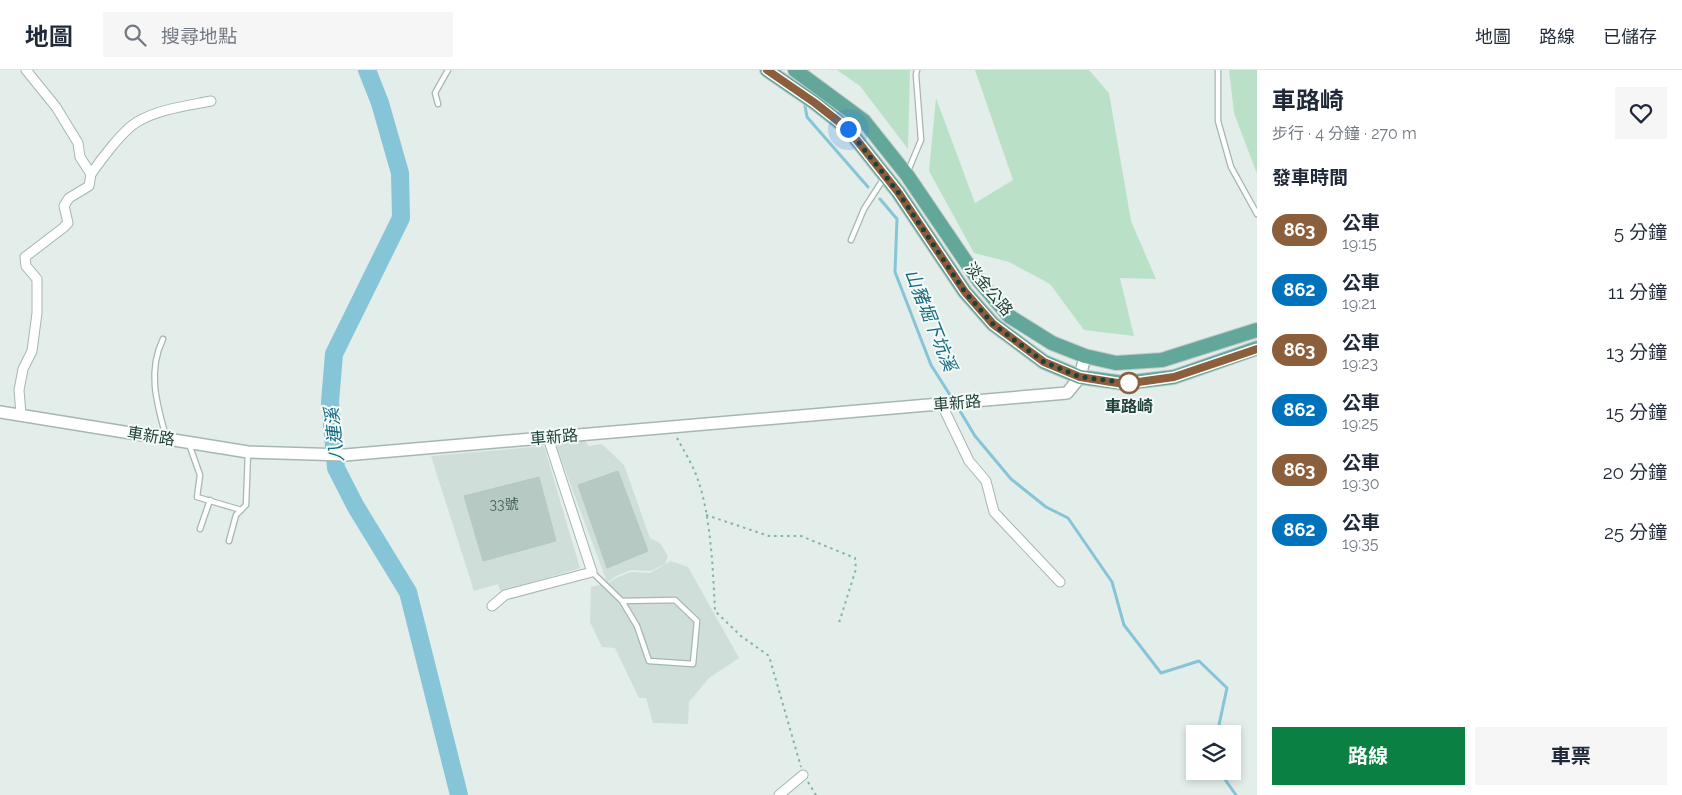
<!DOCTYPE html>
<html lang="zh-TW">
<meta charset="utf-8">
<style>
body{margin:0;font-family:Raleway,"Noto Sans TC",sans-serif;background:#f6f6f7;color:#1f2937;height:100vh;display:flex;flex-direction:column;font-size:19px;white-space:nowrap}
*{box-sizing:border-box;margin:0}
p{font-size:16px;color:#747a83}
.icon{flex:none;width:28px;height:28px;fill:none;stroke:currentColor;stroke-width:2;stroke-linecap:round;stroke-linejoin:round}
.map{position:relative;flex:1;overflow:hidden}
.sheet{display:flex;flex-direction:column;background:#fff;width:425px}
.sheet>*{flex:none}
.badge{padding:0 10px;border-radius:16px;font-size:18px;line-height:32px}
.controls{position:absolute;left:1186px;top:655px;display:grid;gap:10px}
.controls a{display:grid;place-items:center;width:55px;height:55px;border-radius:0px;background:#fff;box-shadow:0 2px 8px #0003;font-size:25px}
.you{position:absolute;width:25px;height:25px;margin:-12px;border:4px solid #fff;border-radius:50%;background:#1a73e8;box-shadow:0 0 0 8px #1a73e833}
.map>.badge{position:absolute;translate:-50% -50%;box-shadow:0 0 0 2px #fff}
h2{padding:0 15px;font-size:19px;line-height:45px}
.round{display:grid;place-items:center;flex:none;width:52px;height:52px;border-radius:0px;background:#f6f6f7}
.overview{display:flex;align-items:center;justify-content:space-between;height:85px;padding:0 15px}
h1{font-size:24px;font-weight:700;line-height:38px}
.action{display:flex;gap:10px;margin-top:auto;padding:10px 15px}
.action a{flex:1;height:58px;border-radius:0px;background:#0b8043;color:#fff;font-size:20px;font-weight:700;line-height:58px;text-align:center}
.action a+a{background:#f6f6f7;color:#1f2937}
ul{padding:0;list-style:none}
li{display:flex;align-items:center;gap:15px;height:60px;padding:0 15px}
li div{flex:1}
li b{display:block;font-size:19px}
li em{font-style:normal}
li .badge{min-width:55px;font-weight:700;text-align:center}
header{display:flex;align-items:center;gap:30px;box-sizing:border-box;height:70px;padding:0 25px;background:#fff;border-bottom:1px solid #e0e1e3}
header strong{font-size:24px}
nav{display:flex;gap:28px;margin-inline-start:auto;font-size:18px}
.search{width:350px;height:45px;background:#f6f6f7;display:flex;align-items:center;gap:12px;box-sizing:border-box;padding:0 18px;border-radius:0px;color:#747a83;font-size:19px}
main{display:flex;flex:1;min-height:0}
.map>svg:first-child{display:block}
.built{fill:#d0ded9}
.green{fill:#bae1c7}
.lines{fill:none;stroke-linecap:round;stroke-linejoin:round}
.stream{stroke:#86c5d8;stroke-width:3}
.river{stroke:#86c5d8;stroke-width:18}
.building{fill:#b7c9c3;stroke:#b4c8c1}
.service-casing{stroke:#a5b7b2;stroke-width:7}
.minor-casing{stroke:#a5b7b2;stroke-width:11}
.tertiary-casing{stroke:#a5b7b2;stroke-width:14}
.primary-casing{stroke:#c1cac8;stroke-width:16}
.path{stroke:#80b4a8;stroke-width:2;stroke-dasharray:2.5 4;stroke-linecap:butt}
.service{stroke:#fff;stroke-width:4.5}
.minor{stroke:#fff;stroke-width:9}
.tertiary{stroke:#fff;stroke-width:11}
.primary{stroke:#63a79b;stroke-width:14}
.line-casing{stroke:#fff;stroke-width:11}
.line{stroke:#8b5e3c;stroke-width:8}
.walk{stroke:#20413a;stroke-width:5;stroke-dasharray:0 9}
.stop-dot{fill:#fff;stroke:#8b5e3c;stroke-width:2.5}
.labels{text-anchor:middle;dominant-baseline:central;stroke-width:4;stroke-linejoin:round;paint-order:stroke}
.number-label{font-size:14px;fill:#46635c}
.street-label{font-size:16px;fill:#20413a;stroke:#f4faf7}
.stop-label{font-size:16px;font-weight:bold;fill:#20413a;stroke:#f4faf7}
.water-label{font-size:18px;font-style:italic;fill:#146983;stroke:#f4faf7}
</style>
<header>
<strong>地圖</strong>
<div class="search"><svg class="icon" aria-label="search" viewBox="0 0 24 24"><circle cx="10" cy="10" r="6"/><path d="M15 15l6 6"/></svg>搜尋地點</div>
<nav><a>地圖</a><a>路線</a><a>已儲存</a></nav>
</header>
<main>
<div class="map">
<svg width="1257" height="725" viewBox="0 0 1257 725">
<rect width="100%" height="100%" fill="#e3eeea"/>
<g class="built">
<polygon points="585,369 588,376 602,374 624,395 650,468 660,473 668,486 665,494 651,501 631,500 616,506 607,512 555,373"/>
<polygon points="544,376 580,498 501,522 498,514 474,521 431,386"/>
<polygon points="671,491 688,497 739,588 709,608 689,632 688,654 653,653 646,628 639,628 615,578 602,577 590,552 591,517 608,513 618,507 631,502 650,503"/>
</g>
<g class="green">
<polygon points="837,0 910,0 908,79 860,16"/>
<polygon points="975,0 1089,0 1109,23 1131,151 1156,209 1120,208 1134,266 1084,260 1050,214 1009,192 974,183 929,101 936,28 975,133 1013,110"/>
<polygon points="1229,0 1257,0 1257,104 1234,43"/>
</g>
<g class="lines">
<g class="stream">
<polyline points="805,36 807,47 868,117"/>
<polyline points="880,129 897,149 895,202 931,295 950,325"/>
<polyline points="960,341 975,366 1011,409 1046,437 1068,448 1112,512 1124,555 1161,603 1199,591 1227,618 1217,664"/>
<polyline points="1219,701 1236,725"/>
</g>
<polyline class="river" points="367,0 380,33 400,103 401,148 334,284 330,332 336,398 356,437 408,522 459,725"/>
</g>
<g class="building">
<polygon points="618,401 648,481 607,498 578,415"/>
<polygon points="539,407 556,471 483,491 464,426"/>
</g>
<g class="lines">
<g class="service-casing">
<g id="service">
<polyline points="1218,0 1218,51 1231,97 1257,144"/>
<polyline points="438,34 435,23 448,0"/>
<polyline points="908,101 921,70 916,5 917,0"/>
<polyline points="851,170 864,139 884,108"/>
<path d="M163 269C147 302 157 334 166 367"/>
<polyline points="189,374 200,405 197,427 241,440"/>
<polyline points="200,459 210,430"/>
<polyline points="229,471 236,445 246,435 248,382"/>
<polyline points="592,502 622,531 637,556 649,591 693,594 697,551 675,530 622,531"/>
</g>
</g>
<g class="minor-casing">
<g id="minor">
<path d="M26 0 56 37 78 73 80 87 91 104C100 91 123 60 137 52 159 39 186 36 211 31"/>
<polyline points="942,335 969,391 986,411 994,442 1060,512"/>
<polyline points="21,344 19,320 23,299 32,281 37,243 37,209 26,196 25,187 63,158 68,153 64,136 69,128 89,116 91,104"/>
<polyline points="492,536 505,525 592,502 548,368"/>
<polyline points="779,725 803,705"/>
</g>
</g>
<g class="tertiary-casing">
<polyline id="tertiary" points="0,342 248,382 345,385 1067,323 1080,307 1085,286"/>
</g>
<g class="primary-casing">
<g id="primary">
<polyline points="767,0 815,33 848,59 898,122 965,222 993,254 1044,292 1080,307 1124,313 1174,307 1257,278"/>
<polyline points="795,0 864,51 907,105 979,211 1009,246 1052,273 1085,286 1116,293 1162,290 1257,260"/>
</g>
</g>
<g class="path">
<path d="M677 368C684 381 693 395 698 410 711 447 713 501 715 541L741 566 769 586 801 697"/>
<polyline points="706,445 769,466 801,466 855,488 856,499 838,556"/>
<polyline points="808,712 816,725"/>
</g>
<use href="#service" class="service"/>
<use href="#minor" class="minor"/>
<use href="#tertiary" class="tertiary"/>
<use href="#primary" class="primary"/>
</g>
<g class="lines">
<g class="line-casing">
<polyline id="line" points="767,0 815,33 848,59 898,122 965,222 993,254 1044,292 1080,307 1124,314 1174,307 1257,279"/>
</g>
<use href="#line" class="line"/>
<polyline class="walk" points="848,59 898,122 965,222 993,254 1044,292 1080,307 1129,313"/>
</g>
<circle class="stop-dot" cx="1129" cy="313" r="10"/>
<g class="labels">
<g class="number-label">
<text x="504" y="434">33號</text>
</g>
<g class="street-label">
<text transform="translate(989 219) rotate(50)">淡金公路</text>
<text transform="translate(957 333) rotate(-5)">車新路</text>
<text transform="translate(151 366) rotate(9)">車新路</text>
<text transform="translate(554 367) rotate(-5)">車新路</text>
</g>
<g class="stop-label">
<text x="1129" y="336">車路崎</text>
</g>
<g class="water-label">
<text transform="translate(931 250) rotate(68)">山豬堀下坑溪</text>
<text transform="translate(334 365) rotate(-96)">八連溪</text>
</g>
</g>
</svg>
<div class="controls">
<a><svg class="icon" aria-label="layers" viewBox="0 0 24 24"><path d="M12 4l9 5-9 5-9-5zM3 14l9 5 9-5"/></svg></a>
</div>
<div class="you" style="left:848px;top:59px"></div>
</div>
<section class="sheet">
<div class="overview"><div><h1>車路崎</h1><p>步行 · 4 分鐘 · 270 m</p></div><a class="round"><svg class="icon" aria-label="heart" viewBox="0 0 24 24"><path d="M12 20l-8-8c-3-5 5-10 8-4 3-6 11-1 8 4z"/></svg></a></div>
<h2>發車時間</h2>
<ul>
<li><span class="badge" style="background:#8b5e3c;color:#fff">863</span><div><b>公車</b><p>19:15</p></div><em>5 分鐘</em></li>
<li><span class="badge" style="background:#0072bc;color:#fff">862</span><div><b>公車</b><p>19:21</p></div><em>11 分鐘</em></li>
<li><span class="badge" style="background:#8b5e3c;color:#fff">863</span><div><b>公車</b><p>19:23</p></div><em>13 分鐘</em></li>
<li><span class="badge" style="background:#0072bc;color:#fff">862</span><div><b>公車</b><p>19:25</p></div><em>15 分鐘</em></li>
<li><span class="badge" style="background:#8b5e3c;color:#fff">863</span><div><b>公車</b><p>19:30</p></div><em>20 分鐘</em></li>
<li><span class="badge" style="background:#0072bc;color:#fff">862</span><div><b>公車</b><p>19:35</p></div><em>25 分鐘</em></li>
</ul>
<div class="action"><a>路線</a><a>車票</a></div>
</section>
</main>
